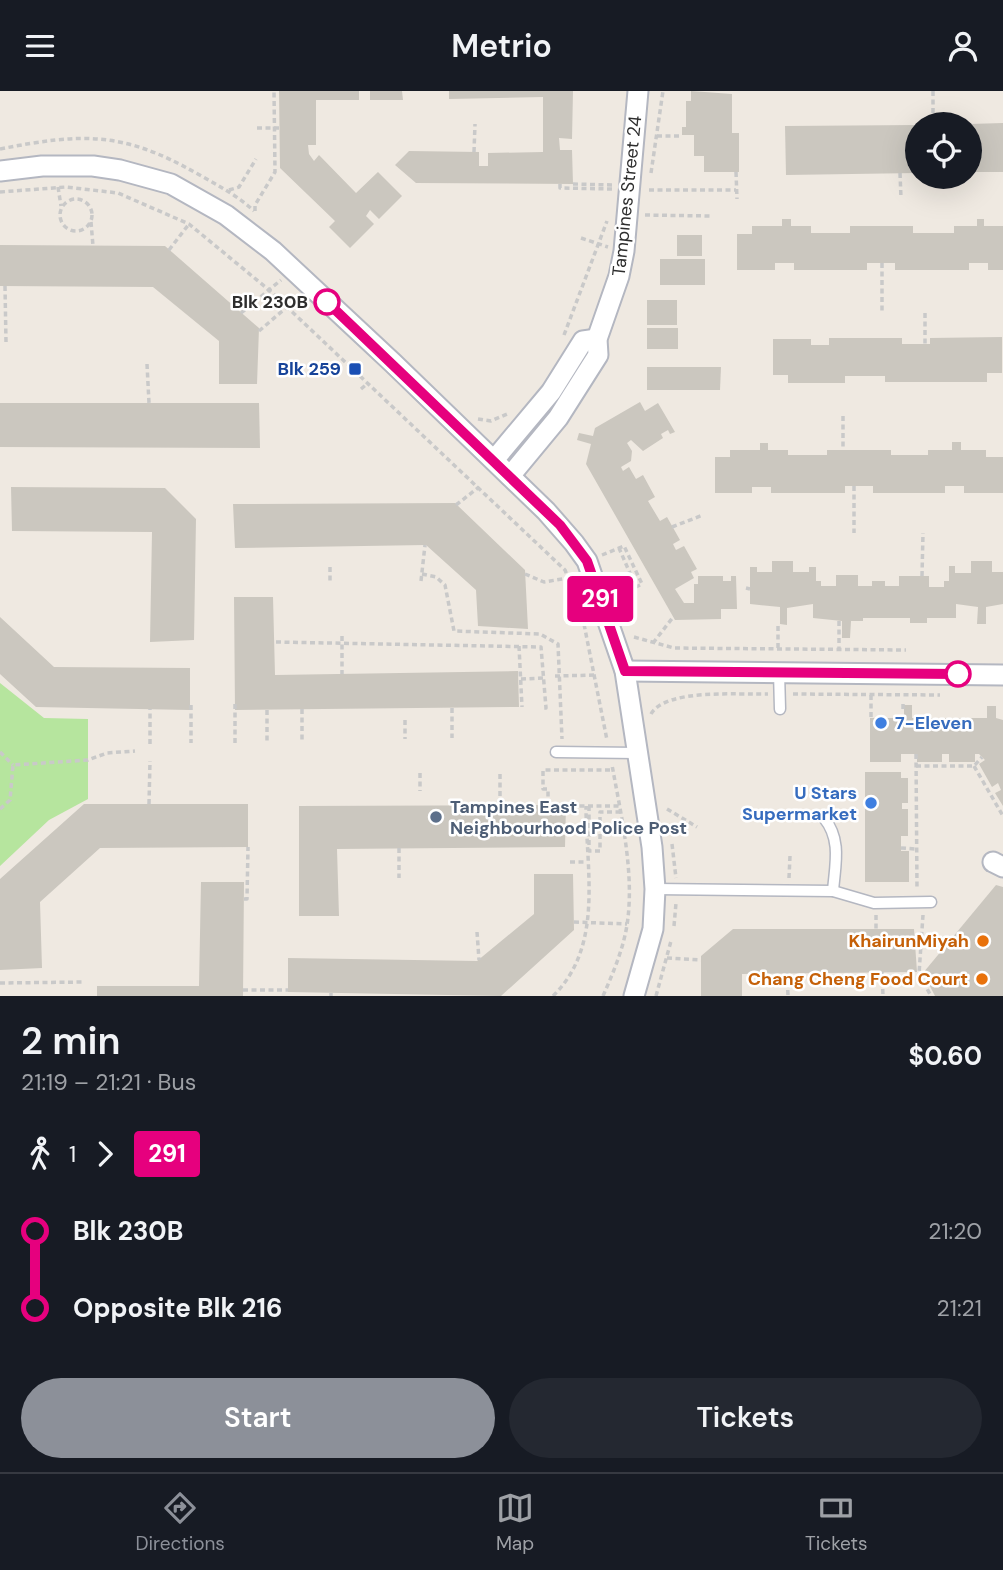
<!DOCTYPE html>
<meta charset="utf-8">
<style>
body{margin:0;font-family:"DM Sans",sans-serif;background:#242831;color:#f1f3f6;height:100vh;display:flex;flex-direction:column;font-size:26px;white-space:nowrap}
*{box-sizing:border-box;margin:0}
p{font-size:23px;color:#9ea1a6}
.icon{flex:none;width:38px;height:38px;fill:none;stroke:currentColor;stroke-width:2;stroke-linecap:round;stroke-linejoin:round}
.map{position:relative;height:905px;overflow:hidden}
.details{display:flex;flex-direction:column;background:#171b24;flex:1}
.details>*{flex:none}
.badge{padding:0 14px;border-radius:5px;font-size:24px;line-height:46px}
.controls{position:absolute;left:905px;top:21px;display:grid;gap:14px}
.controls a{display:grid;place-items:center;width:77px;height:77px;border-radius:50%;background:#171b24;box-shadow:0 7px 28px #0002;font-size:35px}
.map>.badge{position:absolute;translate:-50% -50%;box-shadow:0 0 0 4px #fff}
.legs{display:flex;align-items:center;gap:10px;height:77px;padding:0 21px;font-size:23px}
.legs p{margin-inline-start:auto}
.head{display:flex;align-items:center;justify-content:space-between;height:119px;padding:0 21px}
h1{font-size:38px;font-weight:600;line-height:52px}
.cta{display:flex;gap:14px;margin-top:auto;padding:14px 21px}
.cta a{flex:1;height:80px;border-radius:42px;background:#8c9099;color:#fff;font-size:28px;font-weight:600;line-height:80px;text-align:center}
.cta a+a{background:#242831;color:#f1f3f6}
ul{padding:0 21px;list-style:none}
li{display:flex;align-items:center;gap:24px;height:77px;font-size:26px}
li i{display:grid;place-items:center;width:10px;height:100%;margin:0 9px;background:currentColor}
li i::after{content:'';width:18px;height:18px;margin:-9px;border:5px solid;border-radius:50%;background:#171b24}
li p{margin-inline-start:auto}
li:first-child i{background:linear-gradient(#0000 50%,currentColor 0)}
li:last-child i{background:linear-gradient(currentColor 50%,#0000 0)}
header{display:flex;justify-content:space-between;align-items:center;height:91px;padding:0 21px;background:#171b24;font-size:32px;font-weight:600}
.dock{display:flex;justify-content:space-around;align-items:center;height:98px;border-top:2px solid #363941;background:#171b24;font-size:19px;color:#9ea1a6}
.dock a{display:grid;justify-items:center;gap:4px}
.dock .active{color:#8c9099}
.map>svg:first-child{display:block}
.green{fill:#b6e59e}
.building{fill:#cbc7bf}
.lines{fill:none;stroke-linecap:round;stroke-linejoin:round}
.lane-casing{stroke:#b4b7c1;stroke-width:13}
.street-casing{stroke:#b4b7c1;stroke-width:23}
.path{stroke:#c9c9c9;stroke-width:3.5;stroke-dasharray:5 3.5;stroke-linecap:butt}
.lane{stroke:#fff;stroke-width:10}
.street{stroke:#fff;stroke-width:19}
.line-1-casing{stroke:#fff;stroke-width:16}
.line-1{stroke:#e6007e;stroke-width:10}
.stop-1-dot{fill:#fff;stroke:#e6007e;stroke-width:3.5}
.transit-dot{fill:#1a4fb4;stroke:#fff;stroke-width:2.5}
.shop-dot{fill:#3f7fe0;stroke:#fff;stroke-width:2.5}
.service-dot{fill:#5c6f8a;stroke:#fff;stroke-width:2.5}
.food-dot{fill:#e8710a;stroke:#fff;stroke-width:2.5}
.labels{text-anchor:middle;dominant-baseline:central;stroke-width:5;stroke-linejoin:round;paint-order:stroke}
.street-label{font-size:18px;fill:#2e2e2e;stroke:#fff}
.stop-label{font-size:18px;font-weight:bold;fill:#2e2e2e;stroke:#fff;text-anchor:end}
.transit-label{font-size:18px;font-weight:bold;fill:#164399;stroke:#fff;text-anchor:end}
.shop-label{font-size:18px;font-weight:bold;fill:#366cbe;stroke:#fff;text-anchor:start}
.service-label{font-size:18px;font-weight:bold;fill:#4e5e75;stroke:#fff;text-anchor:start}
.food-label{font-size:18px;font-weight:bold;fill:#c56008;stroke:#fff;text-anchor:end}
</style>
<header><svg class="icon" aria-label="menu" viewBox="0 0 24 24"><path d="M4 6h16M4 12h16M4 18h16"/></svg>Metrio<svg class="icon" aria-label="person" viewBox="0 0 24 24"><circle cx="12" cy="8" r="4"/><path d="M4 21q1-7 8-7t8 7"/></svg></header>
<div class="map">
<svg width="1003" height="905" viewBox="0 0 1003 905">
<rect width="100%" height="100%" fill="#efe9e1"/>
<polygon class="green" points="0,592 44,627 88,628 88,708 49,729 0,775"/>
<g class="building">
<polygon points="279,0 359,0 359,9 316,9 316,54 308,54 309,63 314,70 319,64 356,102 378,81 402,105 379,128 370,119 366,125 374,133 350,157 329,136 335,130 280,77"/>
<polygon points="370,0 402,0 403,9 370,9"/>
<polygon points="449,0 573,0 572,48 559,47 560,59 572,59 573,93 416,92 395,74 409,60 479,61 479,75 488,75 488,62 543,61 543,6 449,8"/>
<polygon points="691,0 732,3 732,42 739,42 739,81 704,81 704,65 694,65 694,44 682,44 682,36 686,36 686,10 691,10"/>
<polygon points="1003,32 1003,81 970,81 970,33"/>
<polygon points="917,34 917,82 786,84 785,35"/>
<polygon points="782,128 791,128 791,135 811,135 811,142 850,142 850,135 913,135 913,142 954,142 954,135 977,135 977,128 984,128 984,135 1003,135 1003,179 988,179 988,172 969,172 969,179 895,179 895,172 867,172 867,179 794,179 794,172 775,172 775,179 737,179 737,143 752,143 752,135 782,135"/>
<rect x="677" y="144" width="25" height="21"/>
<polygon points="0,154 165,155 259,237 257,293 219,293 219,250 153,196 0,195"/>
<rect x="660" y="168" width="45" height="26"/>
<rect x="647" y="209" width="30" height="25"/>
<rect x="647" y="237" width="31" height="21"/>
<polygon points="1002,246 1002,282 987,282 987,291 885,291 885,285 845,285 845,292 788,292 788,284 773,284 773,248 811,248 811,254 829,254 829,247 902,247 902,253 930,253 930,247"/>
<polygon points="647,276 721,276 720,299 647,299"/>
<polygon points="640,311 645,320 658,312 675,341 670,343 668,339 661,343 663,347 643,360 631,349 627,352 632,360 631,370 621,376 623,380 629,376 636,388 643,384 655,406 648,410 660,430 667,426 680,449 673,453 676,459 684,455 697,478 691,481 694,487 675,498 684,512 694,512 694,493 698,493 698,485 723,485 723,490 731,490 731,485 736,485 737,518 721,518 721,528 675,529 586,373 591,353 577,349 579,342 593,345 595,337"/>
<polygon points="0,312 259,312 260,357 0,356"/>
<polygon points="952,351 961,351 961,359 986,359 986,366 1003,366 1003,402 964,402 964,395 945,395 945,402 873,402 873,395 845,395 845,402 771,402 771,396 752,396 752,402 715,402 715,366 730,366 730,359 760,359 760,352 768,352 768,359 788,359 788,364 827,364 827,359 891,359 891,364 928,364 928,359 952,359"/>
<polygon points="11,396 165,397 196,428 194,549 150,551 152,441 12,440"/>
<polygon points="455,412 525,479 528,538 478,535 476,499 426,454 235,457 233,413"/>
<polygon points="772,470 793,470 793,481 809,481 809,476 816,476 816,490 821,490 821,495 836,495 836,484 858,484 858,495 872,495 872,490 885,490 885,495 899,495 899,485 929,485 929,496 944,496 944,490 949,490 949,475 955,475 955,482 971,482 971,470 992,470 992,481 1003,481 1003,513 986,516 986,533 977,533 978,516 956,513 956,527 927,527 927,532 910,532 910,527 863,527 863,530 851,530 850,547 842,547 842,530 813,527 813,513 787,517 787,534 780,533 780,516 750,513 750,476 757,476 757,481 772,481"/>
<polygon points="234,506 273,506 275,584 518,580 519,616 235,619"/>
<polygon points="0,526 54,576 190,577 190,619 36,616 0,583"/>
<polygon points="904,614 912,614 912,627 987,627 987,615 996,615 996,627 1003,629 1003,715 995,702 1001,699 998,692 992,696 979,673 985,669 979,663 975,663 975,671 949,671 949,663 942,663 942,671 917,671 917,663 901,663 901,671 870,671 870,627 904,627"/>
<polygon points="865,681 901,681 901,687 908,687 908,712 902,712 902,718 908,718 908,745 901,745 901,760 909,760 909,791 865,791"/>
<polygon points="84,713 248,713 248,756 100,757 40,811 42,877 0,879 0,788"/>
<polygon points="566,714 565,756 337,758 339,825 299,825 299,715"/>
<polygon points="534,783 573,783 574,839 501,905 288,901 288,867 477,870 534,823"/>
<polygon points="201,791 244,791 243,905 97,905 97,895 199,895"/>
<polygon points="996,794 1003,796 1003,905 935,905 923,882"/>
<polygon points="733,838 914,838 917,881 742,883 742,905 701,905 701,865"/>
</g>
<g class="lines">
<g class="lane-casing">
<g id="lane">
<polyline points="779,581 780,618"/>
<polyline points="556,661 637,662"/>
<path d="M824 727C842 749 835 774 833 800"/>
<polyline points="655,798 833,800 874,812 931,811"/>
</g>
</g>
<g class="street-casing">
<g id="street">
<polyline points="0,80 42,75 93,75 120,79 171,93 226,124 273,160 393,272 546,420 574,452 587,470 625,580 652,756 655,798 653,838 634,905"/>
<polyline points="494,369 551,301 583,250 597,248"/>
<polyline points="510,385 558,327 598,264 597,248 619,185 624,160 638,0"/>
<polyline points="625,580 1003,584"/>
<polyline points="993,771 1003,776"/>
</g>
</g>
<g class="path">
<polyline points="933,0 933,33"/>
<polyline points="257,37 280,37"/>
<polyline points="657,45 682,45"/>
<path d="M0 58C82 42 122 40 196 82 217 94 237 104 254 120"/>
<polyline points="474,61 475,33"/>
<polyline points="736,81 737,108"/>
<polyline points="651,82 663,0"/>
<polyline points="900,82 901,107"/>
<polyline points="560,93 560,97 613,98"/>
<polyline points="573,93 613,94"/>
<polyline points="58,96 61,115"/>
<polyline points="229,99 239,96 256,68"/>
<polyline points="649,99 736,99"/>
<polyline points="0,101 66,96 118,102 189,133 269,199 565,479 581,518 607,649"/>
<circle cx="76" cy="124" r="16"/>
<polyline points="255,120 255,114 275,81 274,0"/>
<polyline points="645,124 712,125"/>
<polyline points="91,131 93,155"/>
<polyline points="581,147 608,156"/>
<polyline points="169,159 189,133"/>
<polyline points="882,172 882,222"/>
<polyline points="5,195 6,251"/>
<polyline points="241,222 281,189"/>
<polyline points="925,222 925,253"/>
<polyline points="259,240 287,216"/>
<polyline points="564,244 607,130"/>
<polyline points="147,273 149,312"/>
<polyline points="361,298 368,292"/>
<polyline points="843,325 843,359"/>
<polyline points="478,328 491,330 507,323"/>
<polyline points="854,395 854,442"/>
<polyline points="456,414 479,396"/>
<polyline points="672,436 703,424"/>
<polyline points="602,464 624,455 642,493 636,496 619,457"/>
<polyline points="330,476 330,493"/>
<polyline points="422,483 436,486 445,494 454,540 540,543 558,553 562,648"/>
<polyline points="525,483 544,491 568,487"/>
<polyline points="922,485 923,442"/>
<polyline points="421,490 425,454"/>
<polyline points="746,497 750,498"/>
<polyline points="839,530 839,559"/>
<polyline points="778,535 778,559"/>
<polyline points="342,545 342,583"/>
<polyline points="634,546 674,557 906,559"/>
<polyline points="276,551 541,556 546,617 543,617"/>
<polyline points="653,552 674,525"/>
<polyline points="519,555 522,616"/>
<polyline points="555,585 596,584"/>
<polyline points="521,588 545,587"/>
<polyline points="793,603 940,604"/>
<polyline points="871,604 871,627"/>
<polyline points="235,613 235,653"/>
<polyline points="903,613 903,619"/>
<polyline points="191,614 191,652"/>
<polyline points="452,617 452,647"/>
<polyline points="302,618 302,652"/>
<polyline points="267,619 267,653"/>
<path d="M651 623C666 597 739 604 768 603"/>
<polyline points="405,629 405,648"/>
<polyline points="150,653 150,618"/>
<polyline points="0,661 13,674"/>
<polyline points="916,663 917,798"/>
<polyline points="916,675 974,675 982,666"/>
<polyline points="974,675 1003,725"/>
<polyline points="420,682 420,700"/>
<polyline points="500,683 500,714"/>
<polyline points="149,713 150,670"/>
<polyline points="548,714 548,698 543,698 543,679 613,679"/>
<polyline points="571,715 620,715"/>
<polyline points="589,715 589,760 600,760 600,721 621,721"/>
<polyline points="0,718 10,709 13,674 88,669 107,662 135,660"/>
<polyline points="667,718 697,736"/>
<polyline points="672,753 676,787"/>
<polyline points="399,757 399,787"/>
<polyline points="901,757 916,758"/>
<polyline points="570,771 586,771"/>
<polyline points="789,787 790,765"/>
<polyline points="244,808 247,808 248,756"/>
<polyline points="876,824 876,838"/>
<polyline points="923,824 919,883 931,905"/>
<polyline points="574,831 627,833"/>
<polyline points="674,835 676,812"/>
<polyline points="477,841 479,869"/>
<polyline points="667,867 701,869"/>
<polyline points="882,881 883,905"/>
<polyline points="787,882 788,905"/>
<polyline points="0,892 84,891"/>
<polyline points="243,899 288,899"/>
<polyline points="331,902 331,905"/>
<path d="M553 905C604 855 586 780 586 715"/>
<path d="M603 905C613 882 623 859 627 834 635 783 621 724 612 674"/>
<polyline points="656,905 671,850"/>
</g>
<use href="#lane" class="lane"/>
<use href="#street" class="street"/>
</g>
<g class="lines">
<g class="line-1-casing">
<polyline id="line-1" points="327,211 560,434 587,470 625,580 958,583"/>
</g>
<use href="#line-1" class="line-1"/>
</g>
<g class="stop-1-dot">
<circle cx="327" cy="211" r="12"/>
<circle cx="958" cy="583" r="12"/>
</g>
<rect class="transit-dot" x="348" y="271" width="14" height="14" rx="3.5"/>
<g class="shop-dot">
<circle cx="881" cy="632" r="7"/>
<circle cx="871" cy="712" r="7"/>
</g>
<circle class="service-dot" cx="436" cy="726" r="7"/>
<g class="food-dot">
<circle cx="983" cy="850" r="7"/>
<circle cx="982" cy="888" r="7"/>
</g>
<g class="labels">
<g class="street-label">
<text transform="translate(627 105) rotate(-84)">Tampines Street 24</text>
</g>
<g class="stop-label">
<text x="308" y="211">Blk 230B</text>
</g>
<g class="transit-label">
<text x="341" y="278">Blk 259</text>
</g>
<g class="shop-label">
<text x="895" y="632">7-Eleven</text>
<text x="857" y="702" text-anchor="end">U Stars<tspan x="857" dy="21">Supermarket</tspan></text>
</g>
<g class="service-label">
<text x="450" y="716">Tampines East<tspan x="450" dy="21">Neighbourhood Police Post</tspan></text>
</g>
<g class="food-label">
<text x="969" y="850">KhairunMiyah</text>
<text x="968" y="888">Chang Cheng Food Court</text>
</g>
</g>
</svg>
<div class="controls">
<a><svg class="icon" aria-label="locate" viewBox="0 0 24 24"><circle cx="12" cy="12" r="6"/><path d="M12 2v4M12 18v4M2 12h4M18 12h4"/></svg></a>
</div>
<b class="badge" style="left:600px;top:508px;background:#e6007e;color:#fff">291</b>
</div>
<section class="details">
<div class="head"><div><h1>2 min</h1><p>21:19 – 21:21 · Bus</p></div><b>$0.60</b></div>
<div class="legs"><svg class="icon" aria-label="walk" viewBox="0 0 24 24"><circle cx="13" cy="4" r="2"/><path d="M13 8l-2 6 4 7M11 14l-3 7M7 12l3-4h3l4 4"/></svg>1<svg class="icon" aria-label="forward" viewBox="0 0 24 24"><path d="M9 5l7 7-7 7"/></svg><b class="badge" style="background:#e6007e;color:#fff">291</b></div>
<ul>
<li><i style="color:#e6007e"></i><b>Blk 230B</b><p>21:20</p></li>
<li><i style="color:#e6007e"></i><b>Opposite Blk 216</b><p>21:21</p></li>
</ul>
<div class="cta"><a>Start</a><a>Tickets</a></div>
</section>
<nav class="dock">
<a class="active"><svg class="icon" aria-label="directions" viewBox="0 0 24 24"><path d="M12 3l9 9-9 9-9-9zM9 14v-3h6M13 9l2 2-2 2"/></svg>Directions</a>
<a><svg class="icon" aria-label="map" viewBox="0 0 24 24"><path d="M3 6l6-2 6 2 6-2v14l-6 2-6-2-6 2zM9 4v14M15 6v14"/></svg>Map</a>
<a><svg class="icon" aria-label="tickets" viewBox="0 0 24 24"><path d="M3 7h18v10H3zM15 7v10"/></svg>Tickets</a>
</nav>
